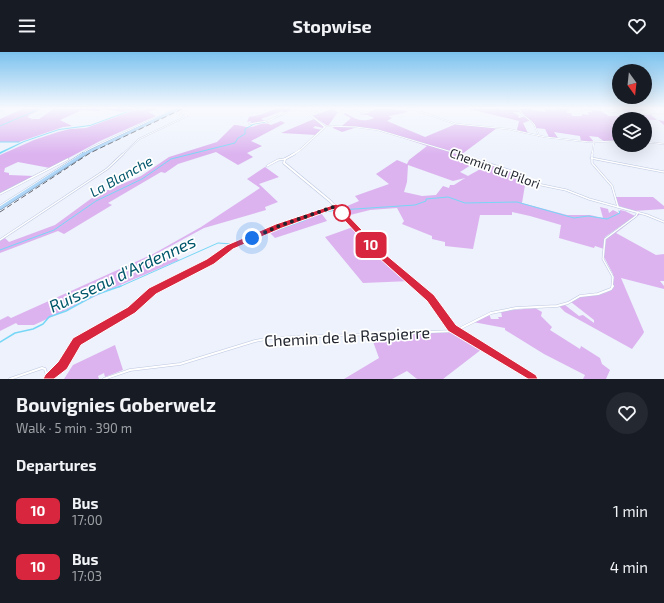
<!DOCTYPE html>
<meta charset="utf-8">
<style>
body{margin:0;font-family:"Exo 2",sans-serif;background:#242831;color:#f1f3f6;height:100vh;display:flex;flex-direction:column;font-size:15px;white-space:nowrap}
*{box-sizing:border-box;margin:0}
p{font-size:13px;color:#9ea1a6}
.icon{flex:none;width:22px;height:22px;fill:none;stroke:currentColor;stroke-width:2;stroke-linecap:round;stroke-linejoin:round}
.map{position:relative;height:327px;overflow:hidden}
.drawer{display:flex;flex-direction:column;background:#171b24;flex:1}
.drawer>*{flex:none}
.badge{padding:0 8px;border-radius:6px;font-size:14px;line-height:26px}
.needle{width:26px;rotate:165deg}
.controls{position:absolute;left:612px;top:12px;display:grid;gap:8px}
.controls a{display:grid;place-items:center;width:40px;height:40px;border-radius:50%;background:#171b24;box-shadow:0 4px 16px #0002;font-size:20px}
.you{position:absolute;width:20px;height:20px;margin:-10px;border:3px solid #fff;border-radius:50%;background:#1a73e8;box-shadow:0 0 0 6px #1a73e833}
.map>.badge{position:absolute;translate:-50% -50%;box-shadow:0 0 0 2px #fff}
h2{padding:0 16px;font-size:15px;line-height:36px}
.round{display:grid;place-items:center;flex:none;width:42px;height:42px;border-radius:21px;background:#242831}
.summary{display:flex;align-items:center;justify-content:space-between;height:68px;padding:0 16px}
h1{font-size:19px;font-weight:700;line-height:30px}
ul{padding:0;list-style:none}
li{display:flex;align-items:center;gap:12px;height:56px;padding:0 16px}
li div{flex:1}
li b{display:block;font-size:15px}
li em{font-style:normal}
li .badge{min-width:44px;font-weight:700;text-align:center}
header{display:flex;justify-content:space-between;align-items:center;height:52px;padding:0 16px;background:#171b24;font-size:18px;font-weight:700}
.map>svg:first-child{display:block}
.green{fill:#dcb3ef;fill-rule:evenodd}
.water{fill:#77d7f6}
.lines{fill:none;stroke-linecap:round;stroke-linejoin:round}
.stream-far1{stroke:#77d7f6;stroke-width:1}
.stream{stroke:#77d7f6;stroke-width:1.5}
.minor-far2-casing{stroke:#bec8e1;stroke-width:1.5}
.minor-far1-casing{stroke:#bec8e1;stroke-width:2.5}
.minor-casing{stroke:#bec8e1;stroke-width:3}
.tertiary-far2-casing{stroke:#bec8e1;stroke-width:2}
.tertiary-far1-casing{stroke:#bec8e1;stroke-width:3}
.tertiary-casing{stroke:#bec8e1;stroke-width:4}
.secondary-casing{stroke:#bec8e1;stroke-width:2}
.trunk-far1-casing{stroke:#7192b0;stroke-width:3}
.trunk-casing{stroke:#7192b0;stroke-width:4}
.minor-far2{stroke:#fff;stroke-width:1}
.minor-far1{stroke:#fff;stroke-width:1.5}
.minor{stroke:#fff;stroke-width:2}
.tertiary-far2{stroke:#fff;stroke-width:1.5}
.tertiary-far1{stroke:#fff;stroke-width:2}
.tertiary{stroke:#fff;stroke-width:3}
.secondary{stroke:#e2f0fd;stroke-width:1.5}
.trunk-far1{stroke:#b0d7f8;stroke-width:2.5}
.trunk{stroke:#b0d7f8;stroke-width:3}
.rail{stroke:#636770;stroke-width:1;stroke-dasharray:5.5 3;stroke-linecap:butt}
.line{fill:#d7263d;stroke:#fff}
.walk{stroke:#1f232c;stroke-width:4;stroke-dasharray:0 7.2}
.stop-dot{fill:#fff;stroke:#d7263d;stroke-width:2}
.labels{text-anchor:middle;dominant-baseline:central;stroke-width:3.5;stroke-linejoin:round;paint-order:stroke}
.street-label{font-size:13px;fill:#1f232c;stroke:#fff}
.water-label{font-size:14px;font-style:italic;fill:#00566b;stroke:#fff}
.near-street-label{font-size:16px;fill:#1f232c;stroke:#fff}
.near-water-label{font-size:17px;font-style:italic;fill:#00566b;stroke:#fff}
</style>
<header><svg class="icon" aria-label="menu" viewBox="0 0 24 24"><path d="M4 6h16M4 12h16M4 18h16"/></svg>Stopwise<svg class="icon" aria-label="heart" viewBox="0 0 24 24"><path d="M12 20l-8-8c-3-5 5-10 8-4 3-6 11-1 8 4z"/></svg></header>
<div class="map">
<svg width="664" height="327" viewBox="0 0 664 327">
<rect width="100%" height="100%" fill="#edf2fc"/>
<g class="green">
<polygon points="25,56 43,56 28,64 29,64 28,66 32,66 30,67 39,67 55,56 143,56 122,60 102,57 99,59 82,58 60,68 72,74 63,75 19,90 0,90 0,67"/>
<polygon points="154,56 160,56 148,60 156,64 100,89 50,116 18,110 5,116 4,120 9,121 9,123 34,124 0,141 0,103 34,88 58,80 70,77 86,76 132,59"/>
<polygon points="278,56 294,57 286,61 282,59 261,67 265,69 250,72 251,69 247,70 249,65 260,63"/>
<path d="M379 56 408 59 404 61 388 64 392 66 387 69 425 85 456 72 497 76 462 102 476 108 469 111 471 113 460 120 468 124C474 121 479 117 485 115 498 110 514 121 526 127L522 151 567 163H590L603 166 600 155 608 157 609 161 613 158 619 161 620 158 625 159 635 164 605 185 604 197 595 194 594 196 559 186 561 173 530 164 512 160V163H480L473 197 445 194V190L432 187V184L402 172 404 169 397 156 370 158 346 164 340 157 359 149 355 144 389 132 376 122 397 108 407 112 409 108 427 94 379 78 357 75 342 80 333 76 334 74H342L351 66 343 62 346 61C354 67 362 71 374 66L368 63 359 62 371 61 369 60ZM408 113 453 129 465 126 454 133H450L449 136 443 134 436 143 422 144 404 140 407 130Z"/>
<polygon points="465,56 518,58 520,60 512,60 520,64 518,64 519,66 525,64 519,57 521,56 531,56 533,58 545,60 546,57 556,58 556,56 568,56 569,59 567,59 567,61 571,61 572,64 582,64 582,62 589,63 588,60 593,60 588,57 590,56 599,58 609,64 624,64 625,60 621,56 644,56 645,59 628,57 631,58 632,61 650,62 657,68 664,69 664,73 658,68 619,67 619,89 605,90 598,85 589,84 594,90 581,89 580,84 554,80 558,86 549,85 545,77 536,76 531,68 523,71 528,81 517,78 519,69"/>
<polygon points="332,57 338,60 328,74 312,64"/>
<polygon points="314,67 324,74 323,76 315,74 313,76 322,78 317,83 281,81"/>
<path d="M281 69 285 71 251 89 262 94 247 101 253 105 238 113 216 100 178 112 165 121 161 120 108 151 112 153 64 182 58 179 0 201V188L5 186 9 190 55 173 96 143 141 124 169 105 217 90 234 73C241 73 245 76 251 75 258 74 263 69 271 73Z"/>
<polygon points="265,115 279,125 259,132 278,150 265,155 266,158 204,176 154,203 160,208 174,204 179,208 111,237 34,273 18,273 16,271 0,279 0,268 8,264 11,266 153,202 201,175 260,136 247,127"/>
<polygon points="615,145 653,145 664,154 664,157 634,159 619,154"/>
<polygon points="321,161 327,169 275,186 269,180"/>
<path d="M638 161H639L649 164 640 162 616 181 656 203 664 202V229H660L664 234V237L621 226 644 280 643 282 632 297 565 260 559 254 565 253 579 264 583 263 594 271V268L571 250C575 248 578 245 582 244 593 242 605 244 613 236V222L604 205 606 186Z"/>
<polygon points="353,175 378,202 411,229 363,231 325,185"/>
<polygon points="535,256 542,260 541,264 552,275 550,278 580,297 581,294 600,306 602,312 610,318 606,327 583,327 585,323 544,302 505,278 505,276 473,270 489,262 491,267 499,267 498,265 502,265 501,259"/>
<polygon points="454,279 482,297 443,327 417,327 407,319 392,327 344,327 379,306 371,284"/>
<polygon points="115,293 123,318 105,325 104,321 98,324 99,327 64,327 73,313"/>
</g>
<polygon class="water" points="147,56 154,56 131,59 90,74 59,78 24,90 0,102 0,100 24,89 59,77 90,73 125,60"/>
<g class="lines">
<g class="stream-far1">
<polyline points="277,65 296,56"/>
<polyline points="0,74 42,56"/>
<polyline points="0,90 19,90"/>
<polyline points="340,158 415,153 426,149 426,147 448,145 465,151 517,150 574,166 588,164 607,167 620,161 619,159"/>
<polyline points="260,184 303,169 320,161 336,158"/>
<polyline points="0,198 54,178 96,149 142,127 171,107 235,91 238,86 245,82 245,77 254,72 265,70"/>
<polyline points="119,235 218,191 232,192 245,188"/>
</g>
<polyline class="stream" points="0,290 15,281 33,277 43,272 49,265 66,259 95,243 121,234"/>
<g class="minor-far2-casing">
<g id="minor-far2">
<polyline points="187,56 177,61 187,64"/>
<polyline points="331,56 339,56"/>
<polyline points="352,56 365,61 369,60"/>
<polyline points="409,56 456,72 508,77 545,85 589,90 619,89"/>
<polyline points="538,56 545,56"/>
<polyline points="578,56 637,62 664,62"/>
<polyline points="334,57 338,60 347,56"/>
<polyline points="519,57 522,62 534,72 539,84"/>
<polyline points="309,58 319,61"/>
<polyline points="293,59 298,56"/>
<polyline points="32,67 48,56"/>
<polyline points="268,70 274,66"/>
<polyline points="249,72 267,69 296,56"/>
<polyline points="325,74 356,75 378,78 462,103"/>
<polyline points="645,90 664,92"/>
<polyline points="80,103 91,96 175,57"/>
<polyline points="122,103 139,87 187,64"/>
<polyline points="592,103 594,90"/>
</g>
</g>
<g class="minor-far1-casing">
<g id="minor-far1">
<polyline points="459,102 511,119 537,132 566,138 589,147 647,163 664,170"/>
<polyline points="592,102 592,111 612,134 618,155"/>
<polyline points="591,106 664,120"/>
<polyline points="267,114 278,108 285,107"/>
<polyline points="0,142 68,107"/>
<polyline points="0,154 82,102"/>
<polyline points="0,188 107,117 123,102"/>
<polyline points="162,235 211,209 230,195 279,174 336,154"/>
<polyline points="612,235 613,225 603,207 605,187 636,164 638,160"/>
</g>
</g>
<g class="minor-casing">
<g id="minor">
<polyline points="10,327 42,316 45,317 48,327"/>
<polyline points="49,327 63,313 77,290 131,258 153,239 164,234"/>
<polyline points="104,327 130,318 180,312 255,289 271,286 455,279 491,261 516,256 557,254 568,251 580,244 598,242 611,237 613,234"/>
</g>
</g>
<g class="tertiary-far2-casing">
<polyline id="tertiary-far2" points="292,103 300,98 325,75 307,60 310,57 308,56"/>
</g>
<g class="tertiary-far1-casing">
<polyline id="tertiary-far1" points="294,102 285,107 284,111 330,149 382,204 418,235"/>
</g>
<g class="tertiary-casing">
<polyline id="tertiary" points="416,234 431,246 452,276 532,327"/>
</g>
<g class="secondary-casing">
<polyline id="secondary" points="0,58 5,56"/>
</g>
<g class="trunk-far1-casing">
<polyline id="trunk-far1" points="82,103 180,56"/>
</g>
<g class="trunk-casing">
<polyline id="trunk" points="0,156 84,102"/>
</g>
<use href="#minor-far2" class="minor-far2"/>
<use href="#minor-far1" class="minor-far1"/>
<use href="#minor" class="minor"/>
<use href="#tertiary-far2" class="tertiary-far2"/>
<use href="#tertiary-far1" class="tertiary-far1"/>
<use href="#tertiary" class="tertiary"/>
<use href="#secondary" class="secondary"/>
<use href="#trunk-far1" class="trunk-far1"/>
<use href="#trunk" class="trunk"/>
<polyline class="rail" points="0,160 90,101 184,56"/>
</g>
<linearGradient id="sky" x2="0" y2="1"><stop stop-color="#7bc2ee"/><stop offset="0.55" stop-color="#f7f9fe"/><stop offset="1" stop-color="#f7f9fe" stop-opacity="0"/></linearGradient>
<rect width="664" height="102" fill="url(#sky)"/>
<polygon class="line" points="336,152 338,153 385,202 434,243 456,273 536,323 538,327 528,327 448,279 427,249 379,206 334,157 282,176 233,197 214,212 156,242 135,261 81,293 67,317 54,327 43,327 45,323 58,310 73,286 128,255 149,236 207,207 227,193 276,172"/>
<g class="lines">
<polyline class="walk" points="252,186 279,174 336,154 342,161"/>
</g>
<circle class="stop-dot" cx="342" cy="161" r="8"/>
<g class="labels">
<g class="street-label">
<text transform="translate(495 116) rotate(20)">Chemin du Pilori</text>
</g>
<g class="water-label">
<text transform="translate(121 124) rotate(-29)">La Blanche</text>
</g>
<g class="near-street-label">
<text transform="translate(347 284) rotate(-3)">Chemin de la Raspierre</text>
</g>
<g class="near-water-label">
<text transform="translate(122 221) rotate(-25)">Ruisseau d'Ardennes</text>
</g>
</g>
</svg>
<div class="controls">
<a><svg class="needle" viewBox="-14 -14 28 28"><path d="M0-13l5 13h-10z" fill="#e53935"/><path d="M0 13l5-13h-10z" fill="#9ea1a6"/></svg></a>
<a><svg class="icon" aria-label="layers" viewBox="0 0 24 24"><path d="M12 4l9 5-9 5-9-5zM3 14l9 5 9-5"/></svg></a>
</div>
<div class="you" style="left:252px;top:186px"></div>
<b class="badge" style="left:371px;top:193px;background:#d7263d;color:#fff">10</b>
</div>
<section class="drawer">
<div class="summary"><div><h1>Bouvignies Goberwelz</h1><p>Walk · 5 min · 390 m</p></div><a class="round"><svg class="icon" aria-label="heart" viewBox="0 0 24 24"><path d="M12 20l-8-8c-3-5 5-10 8-4 3-6 11-1 8 4z"/></svg></a></div>
<h2>Departures</h2>
<ul>
<li><span class="badge" style="background:#d7263d;color:#fff">10</span><div><b>Bus</b><p>17:00</p></div><em>1 min</em></li>
<li><span class="badge" style="background:#d7263d;color:#fff">10</span><div><b>Bus</b><p>17:03</p></div><em>4 min</em></li>
</ul>
</section>
